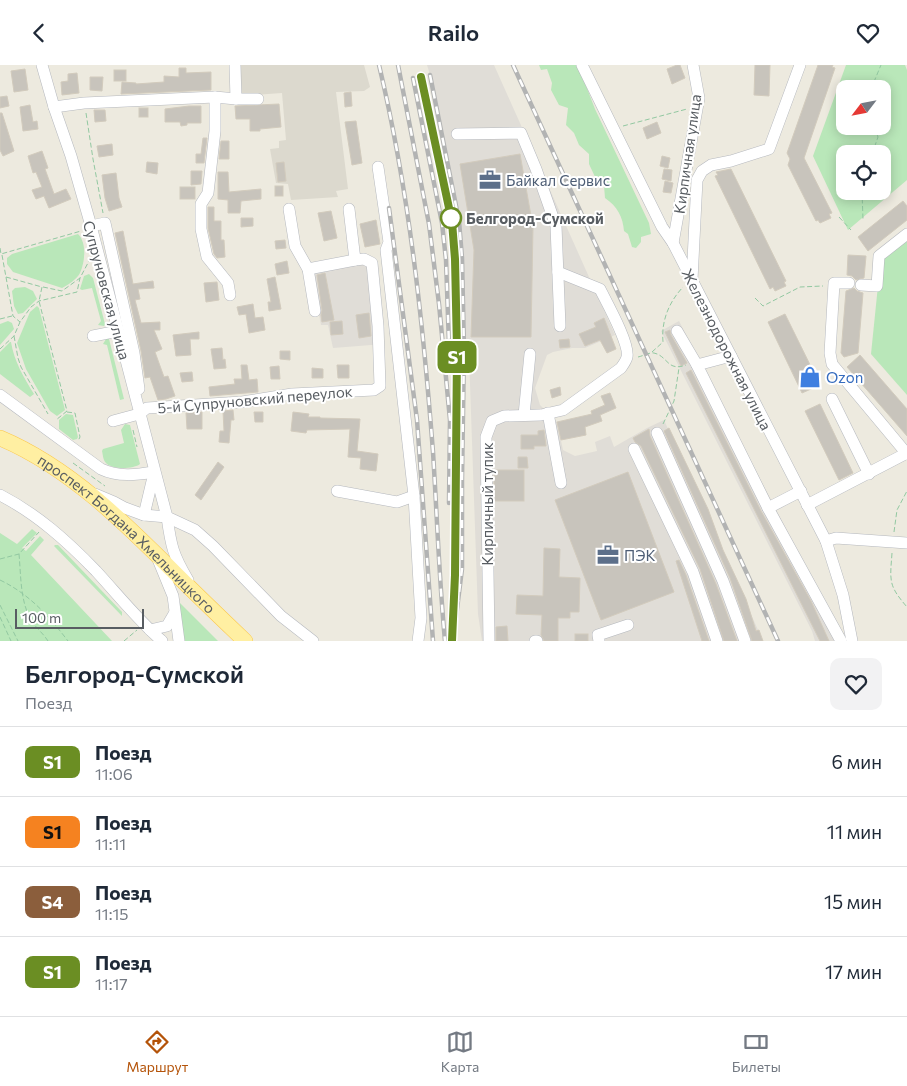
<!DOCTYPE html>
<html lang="ru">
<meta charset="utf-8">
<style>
body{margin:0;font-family:Commissioner,sans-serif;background:#f2f2f3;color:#1f2937;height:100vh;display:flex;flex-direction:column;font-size:19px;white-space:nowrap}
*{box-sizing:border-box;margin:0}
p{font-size:16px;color:#747a83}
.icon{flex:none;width:28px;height:28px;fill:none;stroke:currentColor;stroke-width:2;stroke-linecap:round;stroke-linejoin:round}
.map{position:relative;height:576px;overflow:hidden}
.drawer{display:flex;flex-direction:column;background:#fff;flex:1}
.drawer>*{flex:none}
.badge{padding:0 10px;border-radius:8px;font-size:18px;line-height:32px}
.needle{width:32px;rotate:238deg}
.fabs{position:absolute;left:836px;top:15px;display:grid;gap:10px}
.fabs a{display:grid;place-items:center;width:55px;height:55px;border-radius:10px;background:#fff;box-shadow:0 2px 12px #0003;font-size:25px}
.scale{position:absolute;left:15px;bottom:12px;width:129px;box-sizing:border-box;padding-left:5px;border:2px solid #585d62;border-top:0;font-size:14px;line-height:18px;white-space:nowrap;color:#585d62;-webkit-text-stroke:4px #fff;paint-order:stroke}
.map>.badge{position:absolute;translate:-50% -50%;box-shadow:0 0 0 2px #fff}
.round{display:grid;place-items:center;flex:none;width:52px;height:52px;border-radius:10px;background:#f2f2f3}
.headline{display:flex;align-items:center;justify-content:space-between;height:85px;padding:0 25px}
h1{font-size:24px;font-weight:600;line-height:38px}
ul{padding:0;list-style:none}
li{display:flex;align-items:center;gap:15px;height:70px;padding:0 25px;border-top:1px solid #e0e1e3}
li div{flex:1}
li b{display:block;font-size:19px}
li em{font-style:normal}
li .badge{min-width:55px;font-weight:700;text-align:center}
header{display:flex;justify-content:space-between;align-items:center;height:65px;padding:0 25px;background:#fff;font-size:22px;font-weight:600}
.menu{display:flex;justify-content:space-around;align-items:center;height:70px;border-top:1px solid #e0e1e3;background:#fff;font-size:14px;color:#747a83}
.menu a{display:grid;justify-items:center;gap:2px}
.menu .on{color:#b45309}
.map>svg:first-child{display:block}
.industrial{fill:#e0ddd7}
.education{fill:#dcd9ce}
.green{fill:#b9e7b9;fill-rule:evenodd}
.building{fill:#c8c4bc;stroke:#d2cbbd}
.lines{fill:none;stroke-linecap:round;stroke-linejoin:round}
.minor-casing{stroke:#b5b8be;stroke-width:12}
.major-casing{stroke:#fcc84a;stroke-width:16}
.path{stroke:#92c8a1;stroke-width:1;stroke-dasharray:5 2.5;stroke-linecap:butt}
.minor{stroke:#fff;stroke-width:11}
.major{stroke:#ffefa2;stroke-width:15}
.rail-casing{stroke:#b2b3b3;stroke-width:4.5}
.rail{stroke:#fff;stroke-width:2.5;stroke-dasharray:8;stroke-linecap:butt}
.line-casing{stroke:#fff;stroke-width:11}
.line{stroke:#6b8e23;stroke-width:8}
.stop-dot{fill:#fff;stroke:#6b8e23;stroke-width:2.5}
.labels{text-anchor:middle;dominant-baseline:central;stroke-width:4;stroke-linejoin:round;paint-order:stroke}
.street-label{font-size:15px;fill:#585d62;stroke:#fff}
.service-label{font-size:15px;fill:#4e5e75;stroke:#fff;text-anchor:start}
.stop-label{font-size:15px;font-weight:bold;fill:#585d62;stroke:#fff;text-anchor:start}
.shop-label{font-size:15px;fill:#366cbe;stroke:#fff;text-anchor:start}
</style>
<header><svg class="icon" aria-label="back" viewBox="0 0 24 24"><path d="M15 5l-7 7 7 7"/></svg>Railo<svg class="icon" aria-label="heart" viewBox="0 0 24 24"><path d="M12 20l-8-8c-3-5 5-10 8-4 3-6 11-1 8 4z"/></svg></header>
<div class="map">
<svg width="907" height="576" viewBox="0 0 907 576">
<rect width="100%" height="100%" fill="#edeadf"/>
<g class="industrial">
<polygon points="427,0 494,0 615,270 585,283 572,283 553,287 547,290 535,323 540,340 557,357 563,385 575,391 597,386 595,377 610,371 614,382 647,363 664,355 763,576 482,576 478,549 469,290 463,289 460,161 433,19"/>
<polygon points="363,196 370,202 384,279 333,283 328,260 321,260 311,206"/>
<polygon points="679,256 836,561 839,576 815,576 812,566 661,266"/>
</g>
<polygon class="education" points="240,0 364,0 370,22 364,26 336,27 348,124 336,126 338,132 291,135 288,119 276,118 270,84 279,83 279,76 286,75 282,28 242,31"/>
<g class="green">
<path d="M539 0H578L595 44 649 158 651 169 641 172V177L636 183 632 182 628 169 624 166C623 152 617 141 605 133L604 121 596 114 589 99V89L579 80 574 68 566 60 568 43 559 40 551 25 552 18 547 4 541 5Z"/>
<path d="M846 0H905L907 5V115L848 165 813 91ZM845 24H882V61H845ZM845 89H882V126H845Z"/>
<path d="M78 169C87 178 85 197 80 208 77 214 68 220 62 223L13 207 7 199V193L12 189Z"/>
<polygon points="907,171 907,330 871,289 881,191"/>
<polygon points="89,209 93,213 105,259 104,261 98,260 101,256 92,223 82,225 80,224 84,211"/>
<polygon points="25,222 33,226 37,234 23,248 18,249 14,241 12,226 15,223"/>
<polygon points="37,241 39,243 65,345 57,351 50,346 26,304 17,278 30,247"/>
<polygon points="8,256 12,258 14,264 0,280 0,259"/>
<polygon points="106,274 109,274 124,334 120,335 107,280 103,279"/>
<path d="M10 277H11C14 296 24 313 34 329L30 332 0 309V287Z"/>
<polygon points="66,349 73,350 78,372 77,374 73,375 59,364 59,355"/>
<path d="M125 359 130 360 140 399C134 404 112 405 106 398 103 395 103 390 102 386L103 384 124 378 121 365Z"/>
<polygon points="32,464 37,468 22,483 26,486 40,471 44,475 31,490 112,576 0,576 0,468 17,479"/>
<polygon points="55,480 58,480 122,547 122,551 54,481"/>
<polygon points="179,537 218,576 182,576"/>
</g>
<g class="building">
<polygon points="677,0 680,0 685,13 672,19 667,4"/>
<polygon points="755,0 770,0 769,31 754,30"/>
<polygon points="818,0 833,0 832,2 835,3 804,93 832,148 829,149 831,153 820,158 818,155 816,156 788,100 790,94 787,88"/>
<polygon points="179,3 186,3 186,8 211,7 211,25 121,29 122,17 136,18 136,19 164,17 164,11 179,12"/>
<polygon points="25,4 28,25 14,27 11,6"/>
<rect x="114" y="5" width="12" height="11"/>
<polygon points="77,8 79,28 62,30 61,17 68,16 68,9"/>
<polygon points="90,12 103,12 102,26 90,25"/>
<polygon points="351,27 352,41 345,42 344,28"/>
<polygon points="7,31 9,41 0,43 0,32"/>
<polygon points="279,39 281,62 260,64 260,66 250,66 250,54 236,54 235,41"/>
<polygon points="30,40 33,57 37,56 38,64 23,66 20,42"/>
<polygon points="189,41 201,41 201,58 187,58 187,60 181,61 180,57 165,57 165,44"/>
<rect x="139" y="43" width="9" height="9"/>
<polygon points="94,45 105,45 106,56 95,57"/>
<polygon points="0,48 2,48 14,86 3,91 0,85"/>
<polygon points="356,56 362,98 352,100 345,57"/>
<polygon points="657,57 661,68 647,74 643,63"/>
<polygon points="203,73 207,73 204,98 196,98 196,89 201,89"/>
<polygon points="221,76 229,76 229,94 219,94"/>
<polygon points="112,79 113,90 99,92 97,81"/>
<polygon points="42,86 48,103 45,104 54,129 66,124 71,134 49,143 44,131 36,134 32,125 42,122 36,107 33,108 28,91"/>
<polygon points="520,89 533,162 531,272 471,272 474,185 460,99"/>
<polygon points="662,91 670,93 668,103 660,101"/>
<polygon points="147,97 158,98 157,109 146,107"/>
<polygon points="284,97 286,116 278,117 276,98"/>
<polygon points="664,104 672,105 671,116 662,114"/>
<polygon points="731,104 786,216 784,217 786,221 775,226 773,222 770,224 715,111 718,110 716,107"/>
<polygon points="191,106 202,106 201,119 191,120"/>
<polygon points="218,107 228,107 229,127 261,124 261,134 241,136 240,148 228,148 228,135 218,134"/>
<polygon points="116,108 119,133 122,142 109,146 105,133 102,110"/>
<polygon points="665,116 673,118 671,128 663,127"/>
<rect x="275" y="121" width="8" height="10"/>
<rect x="180" y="122" width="15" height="12"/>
<polygon points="903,136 907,141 907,155 868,186 858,172"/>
<polygon points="208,142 214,142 214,156 221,156 221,175 224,175 225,192 217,193 214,189 208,163"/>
<polygon points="331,146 337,173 324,176 318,148"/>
<polygon points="241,153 253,153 253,161 241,162"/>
<polygon points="376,155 380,179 365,182 360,159"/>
<polygon points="123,166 133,219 153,216 154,223 138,224 140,234 135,235 141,258 160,257 160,265 154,265 162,284 155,287 164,312 168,311 175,331 166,334 158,335 150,312 145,313 141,286 115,168"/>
<polygon points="285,175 286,183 276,184 275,176"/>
<polygon points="848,190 866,191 864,213 856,215 852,211 847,210"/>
<polygon points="287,196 289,208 277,210 275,199"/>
<polygon points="325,208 334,255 322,257 321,250 322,245 317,210"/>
<polygon points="275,212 281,244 269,246 268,237 271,237 267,214"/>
<polygon points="217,217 219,235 206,237 204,218"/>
<polygon points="854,223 857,226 863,228 858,288 844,292 841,288 846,226"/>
<polygon points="253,239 255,253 263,252 265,265 249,268 246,249 239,250 237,242"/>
<polygon points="369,248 371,271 359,273 356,250"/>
<polygon points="785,249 820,320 802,328 768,257"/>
<polygon points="604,253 616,284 607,288 600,275 585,281 579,269 596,262 594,258"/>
<polygon points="342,256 343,269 331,270 330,257"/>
<polygon points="670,265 671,270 687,298 681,301 665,267"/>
<polygon points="199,267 199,274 190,274 191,290 176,291 173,270"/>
<polygon points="569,274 570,282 560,283 559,275"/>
<polygon points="222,283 223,295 225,294 226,303 214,304 211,284"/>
<polygon points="280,286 290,286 290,295 280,294"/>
<polygon points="860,290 907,344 907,371 847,302"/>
<polygon points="241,300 247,300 249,315 257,314 258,327 210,331 209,322 235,319 234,314 242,314"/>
<polygon points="337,300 349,300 349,313 338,313"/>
<polygon points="279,301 280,314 271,314 270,302"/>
<polygon points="312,303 323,304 323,313 312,313"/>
<polygon points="691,305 761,446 811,536 829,576 820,576 686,308"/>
<polygon points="192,307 193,316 182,317 180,308"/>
<polygon points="560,322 561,330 552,333 550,325"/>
<polygon points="610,328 616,343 600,350 602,356 585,362 586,370 561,375 557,357 592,349 591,346 605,340 601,331"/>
<polygon points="820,339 853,408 839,415 805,346"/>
<polygon points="233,345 234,355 231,355 229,378 219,377 220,366 224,366 223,346"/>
<polygon points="202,347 202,364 187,364 186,348"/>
<polygon points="254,347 263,347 263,357 255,357"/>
<polygon points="293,347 309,349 308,352 320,352 320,353 360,354 357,386 378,389 376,406 360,404 361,393 348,392 350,364 307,365 306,368 291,366"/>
<polygon points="669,363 708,444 723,485 746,534 756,566 759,565 763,576 752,576 730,513 664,366"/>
<polygon points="649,364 650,371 716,519 737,576 724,576 700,504 641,381 635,377 633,373"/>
<polygon points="544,365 546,381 534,381 534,384 521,384 521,370 538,370 538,366"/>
<polygon points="518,392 527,392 528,403 518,403"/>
<polygon points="218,397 224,402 201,435 195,430"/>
<rect x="494" y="405" width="30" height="31"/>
<polygon points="628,407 674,527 601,555 555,435"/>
<polygon points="544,483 560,484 559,512 580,513 579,547 570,547 570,553 558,553 558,576 544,576 541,570 542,550 516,549 517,530 543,531"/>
<polygon points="679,495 686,510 709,576 702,576 676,496"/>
<polygon points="507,561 508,576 496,576 496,562"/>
<rect x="575" y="569" width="13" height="7"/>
</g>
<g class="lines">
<g class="minor-casing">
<g id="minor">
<path d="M42 0 54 42 71 91 91 161 167 452C171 481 173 490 188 515"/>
<polyline points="235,0 236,34"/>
<polyline points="582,0 662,162 673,178 826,476 843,530 852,576"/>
<polyline points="215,32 215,66 208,128 201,139 201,164 207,192 228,218 230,230"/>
<polyline points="54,42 84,38 215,32 236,34 258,34"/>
<polyline points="457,69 521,68 536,104 556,161 560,261"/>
<polyline points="378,102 389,177 386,185 414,431 421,553 418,576"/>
<polyline points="289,144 295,181 308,204 315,246"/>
<polyline points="91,161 105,158 134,288 139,324"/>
<polyline points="673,178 699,33 693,0"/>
<polyline points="308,204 355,195"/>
<polyline points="692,215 697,115 702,106 711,100 731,96 769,84 800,0"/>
<polyline points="849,218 834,218 830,288 832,299 907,389"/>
<polyline points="861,220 877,221 879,191 907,169"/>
<polyline points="677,266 697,300"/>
<polyline points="93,271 118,266"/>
<polyline points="731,291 697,300 768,443 841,576"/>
<path d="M0 330 101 404C118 412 136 410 154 407"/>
<polyline points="832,334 869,409"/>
<polyline points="548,348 561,418"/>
<polyline points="524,350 530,289"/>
<polyline points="113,356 139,349 147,343 242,337 292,329 374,325 380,321 378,261 372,198 364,194 355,195 349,144"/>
<polyline points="657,368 723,516 745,576"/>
<polyline points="634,384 693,507 717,576"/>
<polyline points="337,426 397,437 414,431"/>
<polyline points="95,429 114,437 125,443 144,450 167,452 195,465 213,481 281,551 313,576"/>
<path d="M0 430C37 449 67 476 96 506 118 530 138 555 162 576"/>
<polyline points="807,440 907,388"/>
<polyline points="768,443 801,426"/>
<polyline points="144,450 154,408"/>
<polyline points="826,476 836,473 907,478"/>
<polyline points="157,492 173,531 179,576"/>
<polyline points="150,565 167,561 174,549"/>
<path d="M489 576 486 372 492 356 504 351 541 350 563 345 621 303C623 300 626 296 627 292 630 279 607 238 600 224L558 207"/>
<polyline points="535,576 537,576"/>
<polyline points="599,576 598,570 628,560"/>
</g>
</g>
<g class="major-casing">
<g id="major">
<path id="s1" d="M0 373C69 402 125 458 177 510 199 532 222 554 245 576"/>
</g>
</g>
<g class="path">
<polyline points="871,24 881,0"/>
<polyline points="86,48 93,94 103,148"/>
<polyline points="623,61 687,44"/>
<polyline points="872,89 878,72 874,61"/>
<polyline points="862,126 863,155"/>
<polyline points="839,152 851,165"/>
<polyline points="0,183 1,189 81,166"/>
<polyline points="2,190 13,251 20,257"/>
<polyline points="6,212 42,222 39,236 67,346 56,355"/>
<polyline points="43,222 62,226 80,213 89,196"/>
<polyline points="755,233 763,241 800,222 823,221"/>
<polyline points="0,254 12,251"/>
<polyline points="14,271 18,293 21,302 48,349"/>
<polyline points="0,284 14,271 20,257 31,242 39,236 77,227 80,213"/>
<path d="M652 287 663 277C661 256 669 237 683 222"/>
<path d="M638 292C643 291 650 287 654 288 668 291 667 307 686 300"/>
<polyline points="67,347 75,348 80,372 78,376"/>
<polyline points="663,359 674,336 679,303"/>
<polyline points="133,365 137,382"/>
<polyline points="73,398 105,421"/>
<polyline points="894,467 897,445 907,426"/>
<path d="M892 488C890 516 888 520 907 542"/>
<path d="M19 489C21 510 20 536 31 555 35 562 43 568 48 576"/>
<polyline points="0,494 19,489 39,467"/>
<path d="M0 515C29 529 48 550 68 576"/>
<polyline points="0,540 18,576"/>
<polyline points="0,552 11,576"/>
<polyline points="124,576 137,565"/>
</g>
<use href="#minor" class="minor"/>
<use href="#major" class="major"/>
<g class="rail-casing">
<g id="rail">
<path d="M379 0C409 126 423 257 433 387 437 450 439 513 445 576"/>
<polyline points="398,0 429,159 439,239 450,355 449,438"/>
<polyline points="513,0 778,576"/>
<polyline points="430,10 459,156 462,193 464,285 462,414 462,504 453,576"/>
<polyline points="421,11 452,161"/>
<polyline points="413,13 442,158 446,195 449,280"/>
<polyline points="389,143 417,355 433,576"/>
</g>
</g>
<use href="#rail" class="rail"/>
</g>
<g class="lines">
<g class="line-casing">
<polyline id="line" points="421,12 452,157 455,194 457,285 455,510 452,576"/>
</g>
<use href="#line" class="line"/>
</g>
<defs>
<g id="office-bare" transform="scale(1.725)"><path d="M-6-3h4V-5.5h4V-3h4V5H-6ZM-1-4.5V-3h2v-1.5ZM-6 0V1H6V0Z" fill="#5c6f8a" stroke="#fff" stroke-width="2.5" paint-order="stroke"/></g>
<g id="shop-bare" transform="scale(1.725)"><path d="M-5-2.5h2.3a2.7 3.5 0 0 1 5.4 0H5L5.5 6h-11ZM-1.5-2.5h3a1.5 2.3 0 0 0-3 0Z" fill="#3f7fe0" stroke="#fff" stroke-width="2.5" paint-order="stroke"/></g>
</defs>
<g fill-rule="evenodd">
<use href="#office-bare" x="490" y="115"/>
<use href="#shop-bare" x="810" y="312"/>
<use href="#office-bare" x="608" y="490"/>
</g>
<circle class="stop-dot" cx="451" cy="153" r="10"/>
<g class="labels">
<g class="street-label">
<text transform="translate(687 89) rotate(-82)">Кирпичная улица</text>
<text transform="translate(107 225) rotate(75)">Супруновская улица</text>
<text transform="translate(727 284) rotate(63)">Железнодорожная улица</text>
<text transform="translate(255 334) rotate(-5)">5-й Супруновский переулок</text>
<text transform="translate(487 439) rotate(-90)">Кирпичный тупик</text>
<text stroke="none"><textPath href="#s1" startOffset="160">проспект Богдана Хмельницкого</textPath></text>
</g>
<g class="service-label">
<text x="506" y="115">Байкал Сервис</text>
<text x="624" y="490">ПЭК</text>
</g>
<g class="stop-label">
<text x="466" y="153">Белгород-Сумской</text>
</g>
<g class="shop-label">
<text x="826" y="312">Ozon</text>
</g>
</g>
</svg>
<div class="fabs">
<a><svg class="needle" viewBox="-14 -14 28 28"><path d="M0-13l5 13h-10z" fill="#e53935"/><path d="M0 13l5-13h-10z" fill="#747a83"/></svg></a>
<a><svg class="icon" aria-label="locate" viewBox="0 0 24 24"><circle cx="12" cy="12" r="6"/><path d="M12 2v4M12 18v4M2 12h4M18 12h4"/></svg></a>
</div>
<div class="scale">100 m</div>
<b class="badge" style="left:457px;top:292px;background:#6b8e23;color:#fff">S1</b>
</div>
<section class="drawer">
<div class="headline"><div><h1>Белгород-Сумской</h1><p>Поезд</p></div><a class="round"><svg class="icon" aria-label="heart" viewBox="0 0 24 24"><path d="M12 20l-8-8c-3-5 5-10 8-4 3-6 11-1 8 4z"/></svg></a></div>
<ul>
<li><span class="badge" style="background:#6b8e23;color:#fff">S1</span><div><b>Поезд</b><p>11:06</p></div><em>6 мин</em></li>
<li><span class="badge" style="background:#f58220;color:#111">S1</span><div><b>Поезд</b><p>11:11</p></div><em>11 мин</em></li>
<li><span class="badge" style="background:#8b5e3c;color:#fff">S4</span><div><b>Поезд</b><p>11:15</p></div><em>15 мин</em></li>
<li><span class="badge" style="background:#6b8e23;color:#fff">S1</span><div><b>Поезд</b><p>11:17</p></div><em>17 мин</em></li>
</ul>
</section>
<nav class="menu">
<a class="on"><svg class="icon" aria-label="directions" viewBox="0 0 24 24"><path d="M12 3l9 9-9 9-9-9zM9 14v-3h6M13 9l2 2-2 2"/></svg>Маршрут</a>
<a><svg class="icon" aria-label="map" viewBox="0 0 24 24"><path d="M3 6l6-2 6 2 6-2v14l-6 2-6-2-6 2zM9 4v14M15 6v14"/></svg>Карта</a>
<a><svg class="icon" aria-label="tickets" viewBox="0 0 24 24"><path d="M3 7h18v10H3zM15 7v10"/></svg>Билеты</a>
</nav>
